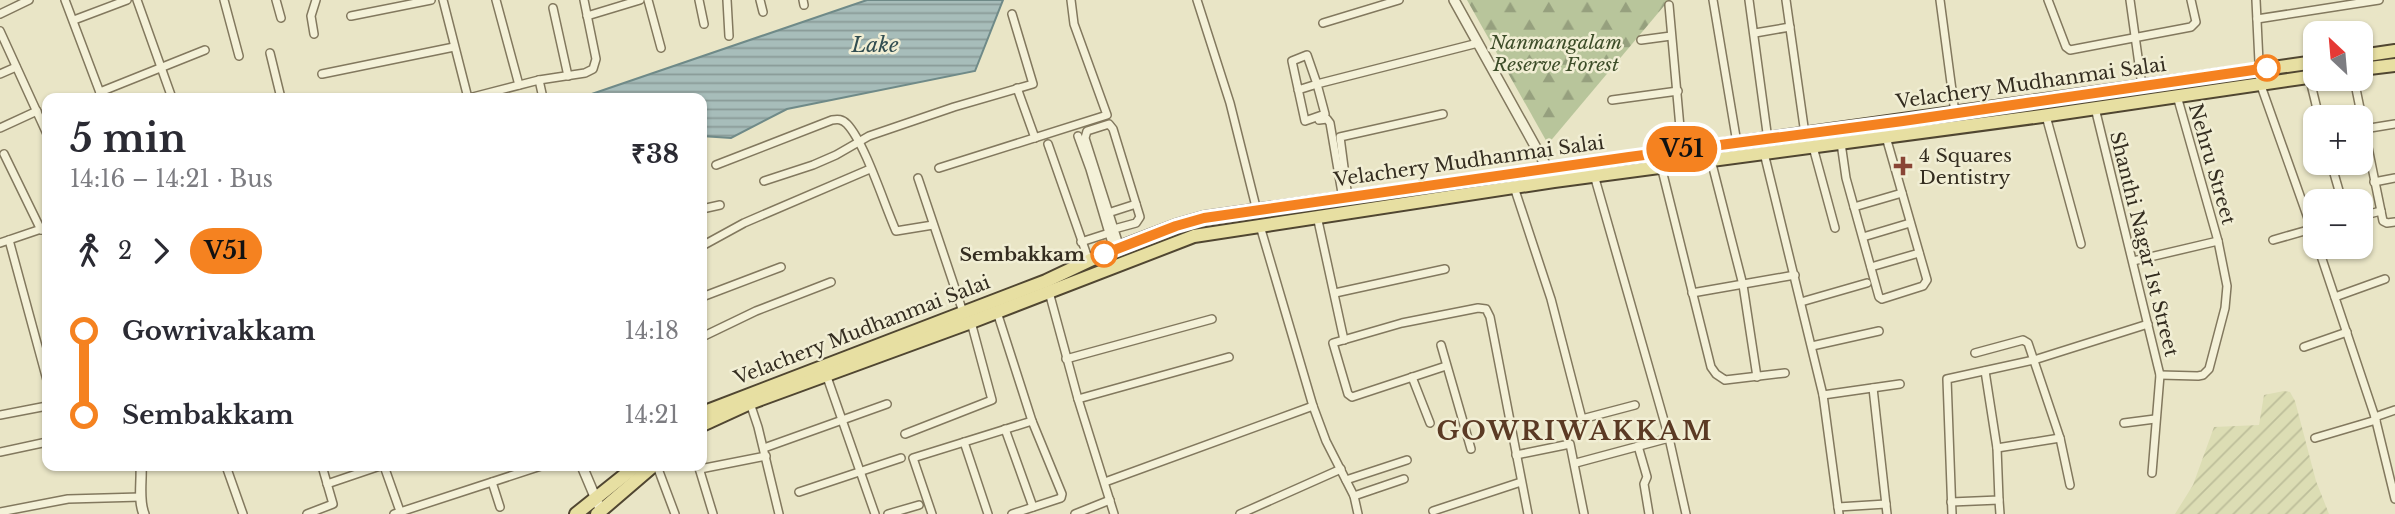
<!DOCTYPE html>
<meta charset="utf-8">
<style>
body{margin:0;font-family:"Libre Baskerville",serif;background:#f2f2f3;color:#2b2b33;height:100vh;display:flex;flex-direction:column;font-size:26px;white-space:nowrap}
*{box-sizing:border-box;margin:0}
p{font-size:23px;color:#7c7c81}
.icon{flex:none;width:38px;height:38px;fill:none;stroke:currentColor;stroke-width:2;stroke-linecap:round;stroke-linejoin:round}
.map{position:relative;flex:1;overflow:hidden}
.details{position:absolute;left:42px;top:93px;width:665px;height:378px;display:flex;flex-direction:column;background:#fff;border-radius:14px;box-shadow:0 2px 5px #0004}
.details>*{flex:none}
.badge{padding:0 14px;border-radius:23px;font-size:24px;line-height:46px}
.needle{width:46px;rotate:334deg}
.buttons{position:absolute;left:2303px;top:21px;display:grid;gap:14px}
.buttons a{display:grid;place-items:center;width:70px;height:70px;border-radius:14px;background:#fff;box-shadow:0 2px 5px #0004;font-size:35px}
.map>.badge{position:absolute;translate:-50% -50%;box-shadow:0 0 0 4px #fff}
.legs{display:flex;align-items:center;gap:10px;height:77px;padding:0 28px;font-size:23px}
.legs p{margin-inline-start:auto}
.summary{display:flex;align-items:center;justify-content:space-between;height:119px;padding:0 28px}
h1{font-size:38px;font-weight:700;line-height:52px}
ul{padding:0 28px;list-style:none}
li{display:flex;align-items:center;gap:24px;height:84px;font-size:26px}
li i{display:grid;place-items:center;width:10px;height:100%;margin:0 9px;background:currentColor}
li i::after{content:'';width:18px;height:18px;margin:-9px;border:5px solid;border-radius:50%;background:#fff}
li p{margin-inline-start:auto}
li:first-child i{background:linear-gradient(#0000 50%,currentColor 0)}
li:last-child i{background:linear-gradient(currentColor 50%,#0000 0)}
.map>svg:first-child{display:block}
.farmland{fill:url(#farmland-furrows)}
.forest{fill:url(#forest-firs)}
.water{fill:url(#water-rules);stroke:#6f8a88;stroke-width:2}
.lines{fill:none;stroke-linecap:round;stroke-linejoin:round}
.minor-casing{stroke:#82785e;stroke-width:10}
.tertiary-casing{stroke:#82785e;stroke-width:12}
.primary-casing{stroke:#504631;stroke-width:16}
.minor{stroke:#f4f1d8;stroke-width:7}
.tertiary{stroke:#f4f1d8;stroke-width:9}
.primary{stroke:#e7dfa2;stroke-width:12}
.line-1-casing{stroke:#fff;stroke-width:16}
.line-1{stroke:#f58220;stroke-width:10}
.stop-1-dot{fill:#fff;stroke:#f58220;stroke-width:3.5}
.poi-dot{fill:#894535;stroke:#f1eed4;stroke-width:2.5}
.labels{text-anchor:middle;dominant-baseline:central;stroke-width:5;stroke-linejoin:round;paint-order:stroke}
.park-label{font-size:19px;font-style:italic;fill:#3d4d29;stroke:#f1eed4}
.street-label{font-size:19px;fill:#342d20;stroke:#f1eed4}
.poi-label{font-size:19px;fill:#342d20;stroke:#f1eed4;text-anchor:start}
.stop-label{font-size:19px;font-weight:bold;fill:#342d20;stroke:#f1eed4;text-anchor:end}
.water-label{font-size:21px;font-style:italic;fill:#314d51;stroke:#f1eed4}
.district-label{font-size:26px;font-weight:bold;letter-spacing:2px;fill:#5b3a24;stroke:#f1eed4}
</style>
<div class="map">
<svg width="2395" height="514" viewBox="0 0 2395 514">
<defs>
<pattern id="farmland-furrows" width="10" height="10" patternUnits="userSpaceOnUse" patternTransform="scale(1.75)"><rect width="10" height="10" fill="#dcddb4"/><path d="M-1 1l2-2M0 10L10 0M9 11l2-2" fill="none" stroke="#bdbe9a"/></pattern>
<pattern id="forest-firs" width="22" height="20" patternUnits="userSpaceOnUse" patternTransform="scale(1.75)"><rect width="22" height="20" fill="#b8c59b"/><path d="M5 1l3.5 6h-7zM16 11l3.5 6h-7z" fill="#96a07e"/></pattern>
<pattern id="water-rules" width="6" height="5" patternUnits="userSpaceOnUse" patternTransform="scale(1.75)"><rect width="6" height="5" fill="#a7bdba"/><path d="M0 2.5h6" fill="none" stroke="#899a97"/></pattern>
</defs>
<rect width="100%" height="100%" fill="#e9e5c6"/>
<polygon class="farmland" points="2284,391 2290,392 2295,401 2316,481 2329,514 2175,514 2193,485 2214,427 2259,425 2264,395"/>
<polygon class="forest" points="1467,0 1669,0 1548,144"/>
<polygon class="water" points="867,0 1003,0 975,71 787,109 731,138 702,136 702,98 580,98"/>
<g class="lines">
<g class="minor-casing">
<g id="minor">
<polyline points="65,0 102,98"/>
<polyline points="137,0 172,98"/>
<polyline points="224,0 239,56"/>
<polyline points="276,0 281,18"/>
<polyline points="443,0 468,98"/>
<polyline points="496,0 519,85"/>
<polyline points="648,0 661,48"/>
<polyline points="699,0 704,24"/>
<polyline points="727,0 729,36"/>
<polyline points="760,0 763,12"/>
<polyline points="803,0 804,5"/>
<polyline points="1197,0 1230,103 1257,211"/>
<polyline points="1713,0 1737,143"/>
<polyline points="1749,0 1768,140"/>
<polyline points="1786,0 1805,134"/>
<polyline points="1940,0 1955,113"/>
<polyline points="2048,0 2066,47 2070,50 2191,27 2196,22 2191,0"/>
<polyline points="2130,0 2142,86"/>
<polyline points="2256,0 2260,83 2315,238"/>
<polyline points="1669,5 1682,150"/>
<polyline points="553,8 568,76"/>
<polyline points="0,14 29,0"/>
<polyline points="351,16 431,0"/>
<polyline points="587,16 640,0"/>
<polyline points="2257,19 2379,0"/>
<polyline points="74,20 127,0"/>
<polyline points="1323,23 1399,0"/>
<polyline points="0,31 47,134"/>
<polyline points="1755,33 1790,27"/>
<polyline points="314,34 311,16 316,0"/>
<polyline points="1641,40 1671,36"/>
<polyline points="270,53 281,98"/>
<polyline points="0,74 16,67"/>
<polyline points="322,74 454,47"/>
<polyline points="2309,76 2319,117"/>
<polyline points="2354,79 2383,221 2387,223 2395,222"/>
<polyline points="539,80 543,98"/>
<polyline points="1017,88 1035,138"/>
<polyline points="1298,90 1317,84 1307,55 1292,61 1305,121 1325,114 1317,84 1478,43"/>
<polyline points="100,92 205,50"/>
<polyline points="469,98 539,80 585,73 593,69 596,59 584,0"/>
<polyline points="1612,100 1678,91"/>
<polyline points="2095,108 2160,375 2152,473"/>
<polyline points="2046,116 2081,244"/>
<polyline points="1319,120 1327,119 1330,123 1343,199"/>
<polyline points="0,128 37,111"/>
<polyline points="2364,129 2395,124"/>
<polyline points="1078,136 1090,169 1114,250"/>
<polyline points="1841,143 1846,178 1879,297 1882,299 1923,286 1927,280 1886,137"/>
<polyline points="1048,144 1089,261"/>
<polyline points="1813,147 1835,228"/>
<polyline points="1764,153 1823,395 1839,514"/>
<polyline points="4,154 41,230"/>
<polyline points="1711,160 1743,285 1757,377"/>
<polyline points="2331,163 2342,201"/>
<path d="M716 165 832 120C838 119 842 119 847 124 865 143 884 204 896 231L933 225"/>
<polyline points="1661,166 1711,367 1716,374 1725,380 1785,373"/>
<polyline points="939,168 1107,115 1074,24 1071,0"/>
<polyline points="1594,175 1669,438 1686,514"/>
<polyline points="918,178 963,312"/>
<polyline points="764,181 813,165 836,155 869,136 954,107 1033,84 1012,14"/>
<polyline points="2374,182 2395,178"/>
<polyline points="1514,187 1551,299 1582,419 1635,405"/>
<polyline points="1348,198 1340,137 1443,114"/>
<polyline points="1854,207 1902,193"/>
<polyline points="702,209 720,205"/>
<polyline points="1108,213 1136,204"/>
<polyline points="1317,216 1344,340"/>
<polyline points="2361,216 2381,211"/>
<polyline points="1260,226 1313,406 1326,441 1354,496 1358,514"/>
<polyline points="1114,229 1136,223 1140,217 1113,129 1109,124 1087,131 1085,138 1120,248"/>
<polyline points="1863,237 1910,223"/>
<polyline points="9,240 47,380"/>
<polyline points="2273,240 2315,228"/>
<polyline points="1081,242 1109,233"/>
<polyline points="0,243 47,227"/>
<polyline points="702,246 744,223 870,169"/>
<polyline points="2318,247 2375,417 2395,499"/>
<polyline points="2133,261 2218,241"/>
<polyline points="1871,267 1919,253"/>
<polyline points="1049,292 1078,399 1114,514"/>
<polyline points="1335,293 1445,269"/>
<polyline points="1692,293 1795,275"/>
<polyline points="702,297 781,267"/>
<polyline points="2335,297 2385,279"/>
<polyline points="1801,302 1867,283"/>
<polyline points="997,312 1032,421 1062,494 1061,498 1012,514"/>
<polyline points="702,337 756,311 831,282"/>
<polyline points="1441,345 1471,449"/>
<polyline points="1812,346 1879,331"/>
<polyline points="2304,347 2347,332"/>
<polyline points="1975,353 2023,340 2028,343 2060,438 2070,485"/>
<polyline points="1066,359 1212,319"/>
<polyline points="1446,366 1352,397 1348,394 1333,343 1402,323 1478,308 1486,309 1490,317 1528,514"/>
<polyline points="2160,375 2198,376 2203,375 2209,369 2225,308 2227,286 2218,241 2177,96"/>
<polyline points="827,377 875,514"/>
<polyline points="1412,377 1430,423"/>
<polyline points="1873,388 1887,514"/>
<polyline points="1823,395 1900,384"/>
<polyline points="1078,399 1229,357"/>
<polyline points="750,403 758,427 779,514"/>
<polyline points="0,415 47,406"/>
<polyline points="2375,417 2395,410"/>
<polyline points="2124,423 2155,419"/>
<polyline points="1005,429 1033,507"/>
<polyline points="905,434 992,400 971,322"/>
<polyline points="2315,438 2376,420"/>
<polyline points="964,442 988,514"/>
<polyline points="1638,446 1647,477 1644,484 1649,514"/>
<polyline points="764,448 887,404"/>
<polyline points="1997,448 2060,438"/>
<polyline points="0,452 47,442"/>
<polyline points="1516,455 1570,444 1584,514"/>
<polyline points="1576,463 1669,438"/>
<polyline points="226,466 243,514"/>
<polyline points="384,466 401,514"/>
<polyline points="657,466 675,514"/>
<polyline points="699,468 713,514"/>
<polyline points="700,469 766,456"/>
<polyline points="1346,480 1407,460"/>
<polyline points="492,482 500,507"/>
<polyline points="1105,482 1313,406"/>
<polyline points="327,484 380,466"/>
<polyline points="799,492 901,458"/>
<polyline points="1354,496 1404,479"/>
<polyline points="1999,500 2000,514"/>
<polyline points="1951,502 1999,500 1997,448 1985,371"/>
<polyline points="1838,507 1886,504"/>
<polyline points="1433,511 1521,482"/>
<polyline points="0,512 68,499 141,497"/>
<polyline points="307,514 333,504 322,466"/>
<polyline points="394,514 541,466"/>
<polyline points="888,514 919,505"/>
<polyline points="932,514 913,458 1032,421"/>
<polyline points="1075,514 1110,500"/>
<polyline points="1240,514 1341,469"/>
<polyline points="1952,514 1947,379 2034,360 2148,324"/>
</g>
</g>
<g class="tertiary-casing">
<g id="tertiary">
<polyline points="1454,0 1550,173"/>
<path d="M141 466C142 481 138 500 144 514"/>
<polyline points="582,466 601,511"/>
</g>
</g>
<g class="primary-casing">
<g id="primary">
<polyline points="2361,56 2395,51"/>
<polyline points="2361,69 2395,65"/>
<polyline points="702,413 1046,281 1103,254 1176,226 1204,218 2315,62"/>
<polyline points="702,425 750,403 971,322 1194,236 1554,181 2042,116 2315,76"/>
<polyline points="576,514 636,466"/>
<polyline points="597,514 653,466"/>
</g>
</g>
<use href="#minor" class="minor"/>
<use href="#tertiary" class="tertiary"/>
<use href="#primary" class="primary"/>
</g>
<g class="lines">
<g class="line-1-casing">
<polyline id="line-1" points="1104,254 1176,226 1204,218 1629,157 1903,121 2267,68"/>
</g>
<use href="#line-1" class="line-1"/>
</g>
<g class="stop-1-dot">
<circle cx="2267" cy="68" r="12"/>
<circle cx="1104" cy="254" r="12"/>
</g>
<path class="poi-dot" d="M1899.5 155.5h7v7h7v7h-7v7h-7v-7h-7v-7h7z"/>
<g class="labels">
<g class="park-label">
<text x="1556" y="42">Nanmangalam<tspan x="1556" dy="22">Reserve Forest</tspan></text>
</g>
<g class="street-label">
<text transform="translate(2031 83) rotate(-8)">Velachery Mudhanmai Salai</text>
<text transform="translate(1469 161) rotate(-8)">Velachery Mudhanmai Salai</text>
<text transform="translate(2212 164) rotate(74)">Nehru Street</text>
<text transform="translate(2144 244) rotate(76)">Shanthi Nagar 1st Street</text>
<text transform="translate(862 330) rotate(-21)">Velachery Mudhanmai Salai</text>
</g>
<g class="poi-label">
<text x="1919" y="155">4 Squares<tspan x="1919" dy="22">Dentistry</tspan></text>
</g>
<g class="stop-label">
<text x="1085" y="254">Sembakkam</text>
</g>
<g class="water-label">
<text x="875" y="45">Lake</text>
</g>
<g class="district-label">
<text x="1575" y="431">GOWRIWAKKAM</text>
</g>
</g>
</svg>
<div class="buttons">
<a><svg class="needle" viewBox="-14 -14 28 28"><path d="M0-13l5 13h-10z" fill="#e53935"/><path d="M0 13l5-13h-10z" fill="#7c7c81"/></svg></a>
<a>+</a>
<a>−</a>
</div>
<b class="badge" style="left:1682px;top:149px;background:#f58220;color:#111">V51</b>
<section class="details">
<div class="summary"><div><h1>5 min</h1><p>14:16 – 14:21 · Bus</p></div><b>₹38</b></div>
<div class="legs"><svg class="icon" aria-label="walk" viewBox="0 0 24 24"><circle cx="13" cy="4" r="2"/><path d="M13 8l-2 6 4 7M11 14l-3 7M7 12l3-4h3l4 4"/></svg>2<svg class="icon" aria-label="forward" viewBox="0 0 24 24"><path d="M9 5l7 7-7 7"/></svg><b class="badge" style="background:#f58220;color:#111">V51</b></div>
<ul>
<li><i style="color:#f58220"></i><b>Gowrivakkam</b><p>14:18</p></li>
<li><i style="color:#f58220"></i><b>Sembakkam</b><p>14:21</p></li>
</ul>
</section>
</div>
